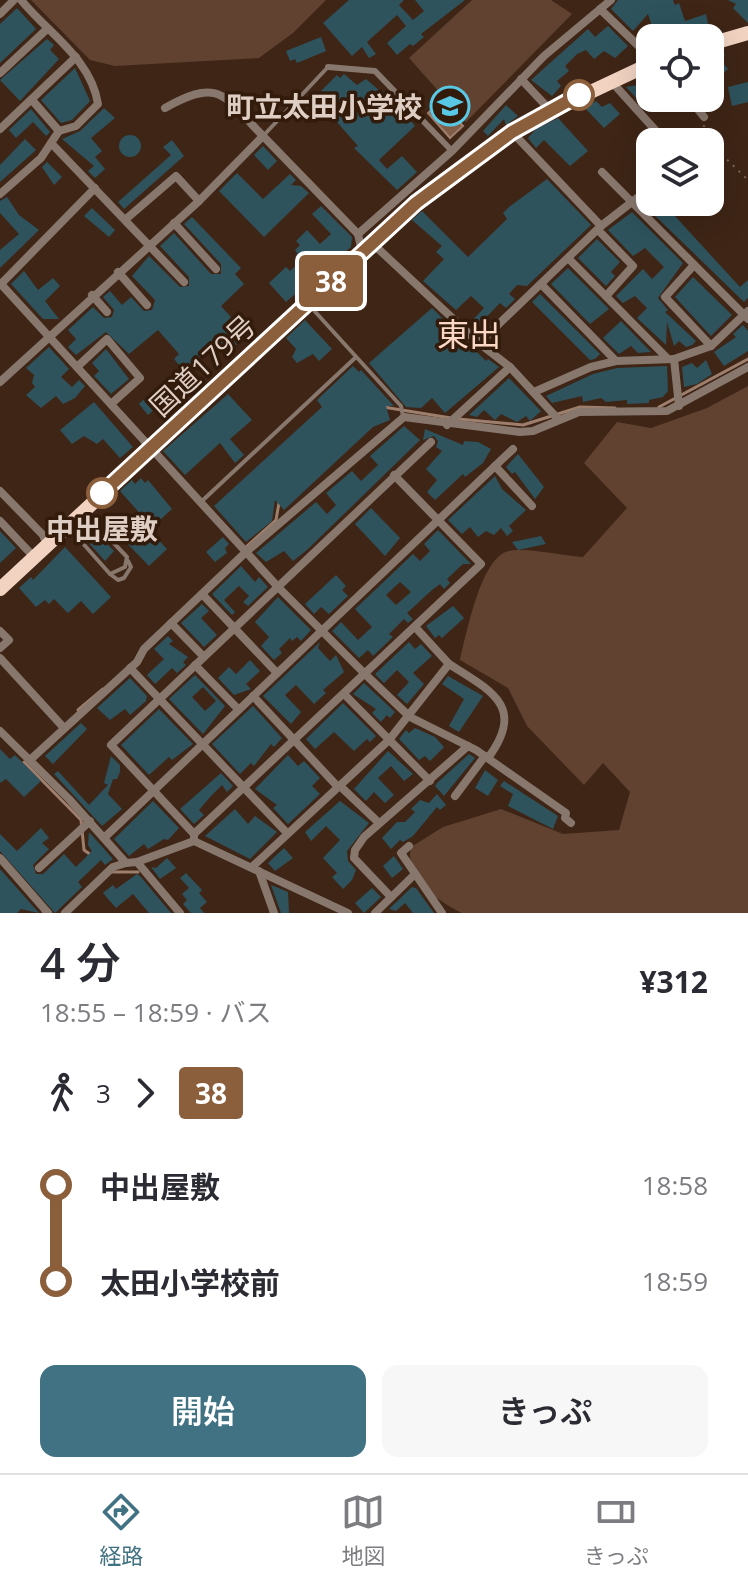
<!DOCTYPE html>
<html lang="ja">
<meta charset="utf-8">
<style>
body{margin:0;font-family:"Open Sans","Noto Sans JP",sans-serif;background:#f7f7f7;color:#2b2b33;height:100vh;display:flex;flex-direction:column;font-size:30px;white-space:nowrap}
*{box-sizing:border-box;margin:0}
p{font-size:26px;color:#7c7c81}
.icon{flex:none;width:44px;height:44px;fill:none;stroke:currentColor;stroke-width:2;stroke-linecap:round;stroke-linejoin:round}
.map{position:relative;height:913px;overflow:hidden}
.sheet{display:flex;flex-direction:column;background:#fff;flex:1}
.sheet>*{flex:none}
.badge{padding:0 16px;border-radius:6px;font-size:28px;line-height:52px}
.buttons{position:absolute;left:636px;top:24px;display:grid;gap:16px}
.buttons a{display:grid;place-items:center;width:88px;height:88px;border-radius:16px;background:#fff;box-shadow:0 8px 32px #0002;font-size:40px}
.map>.badge{position:absolute;translate:-50% -50%;box-shadow:0 0 0 4px #fff}
.legs{display:flex;align-items:center;gap:12px;height:88px;padding:0 40px;font-size:26px}
.legs p{margin-inline-start:auto}
.overview{display:flex;align-items:center;justify-content:space-between;height:136px;padding:0 40px}
h1{font-size:44px;font-weight:600;line-height:60px}
.action{display:flex;gap:16px;margin-top:auto;padding:16px 40px}
.action a{flex:1;height:92px;border-radius:16px;background:#407283;color:#fff;font-size:32px;font-weight:600;line-height:92px;text-align:center}
.action a+a{background:#f7f7f7;color:#2b2b33}
ul{padding:0 40px;list-style:none}
li{display:flex;align-items:center;gap:28px;height:96px;font-size:30px}
li i{display:grid;place-items:center;width:12px;height:100%;margin:0 10px;background:currentColor}
li i::after{content:'';width:20px;height:20px;margin:-10px;border:6px solid;border-radius:50%;background:#fff}
li p{margin-inline-start:auto}
li:first-child i{background:linear-gradient(#0000 50%,currentColor 0)}
li:last-child i{background:linear-gradient(currentColor 50%,#0000 0)}
.dock{display:flex;justify-content:space-around;align-items:center;height:112px;border-top:2px solid #e1e1e2;background:#fff;font-size:22px;color:#7c7c81}
.dock a{display:grid;justify-items:center;gap:4px}
.dock .current{color:#407283}
.map>svg:first-child{display:block}
.green{fill:#614231}
.water{fill:#825d48;stroke:#9e7f6d;stroke-width:2}
.lines{fill:none;stroke-linecap:round;stroke-linejoin:round}
.stream{stroke:#9e7f6d;stroke-width:3}
.building{fill:#2e535d;fill-rule:evenodd}
.path{stroke:#7b6558;stroke-width:2;stroke-dasharray:2 6;stroke-linecap:butt}
.service{stroke:#88776d;stroke-width:4}
.pedestrian{stroke:#88776d;stroke-width:6}
.minor{stroke:#88776d;stroke-width:8}
.trunk{stroke:#f2d3c2;stroke-width:14}
.line-1-casing{stroke:#fff;stroke-width:18}
.line-1{stroke:#8b5e3c;stroke-width:12}
.stop-1-dot{fill:#fff;stroke:#8b5e3c;stroke-width:4}
.labels{text-anchor:middle;dominant-baseline:central;stroke-width:7;stroke-linejoin:round;paint-order:stroke}
.poi-label{font-size:28px;font-weight:bold;fill:#dfcec4;stroke:#331b0c;text-anchor:end}
.street-label{font-size:28px;fill:#dfcec4;stroke:#331b0c}
.stop-label{font-size:28px;font-weight:bold;fill:#dfcec4;stroke:#331b0c}
.quarter-label{font-size:32px;fill:#fad8c5;stroke:#331b0c}
</style>
<div class="map">
<svg width="748" height="913" viewBox="0 0 748 913">
<rect width="100%" height="100%" fill="#3e2516"/>
<g class="green">
<polygon points="31,0 326,0 293,33 259,58 115,66 90,60"/>
<polygon points="472,0 551,0 572,14 466,122 409,58"/>
<path d="M748 386V913H462C437 901 404 877 411 847L443 827 501 809 563 834 619 830 630 792 603 763 584 785 527 726 508 688 460 660C466 635 481 556 509 551 526 547 564 556 583 557L627 508 584 463 617 422 651 428 707 408Z"/>
</g>
<polygon class="water" points="441,101 463,126 450,138 428,113"/>
<g class="lines">
<g class="stream">
<polyline points="383,407 451,418"/>
<polyline points="659,407 748,359"/>
<polyline points="458,419 523,425 580,407 615,408"/>
<polyline points="247,546 276,520 279,503"/>
<polyline points="78,710 103,689"/>
<polyline points="24,762 81,820 84,850 91,855"/>
<polyline points="113,872 138,872"/>
</g>
</g>
<g class="building">
<polygon points="349,0 404,0 399,5 413,20 424,11 415,0 465,0 421,34 424,37 413,46 410,44 397,55 387,43 406,26 397,15 367,42 376,54 369,58 362,47 352,56 323,23"/>
<polygon points="618,0 673,0 675,5 679,3 685,21 706,14 710,33 694,38 656,38 648,14 633,31 611,9"/>
<polygon points="728,0 748,0 748,23 733,8 736,4"/>
<polygon points="17,8 36,29 0,63 0,24"/>
<polygon points="608,26 628,46 615,58 604,51 594,59 586,50 577,54 565,66 569,71 557,81 561,86 552,96 531,80 588,29 595,37"/>
<polygon points="321,37 326,51 297,63 295,59 290,61 286,51"/>
<polygon points="47,39 54,45 50,50 59,59 20,101 0,80"/>
<polygon points="722,51 725,55 720,60 728,69 710,85 710,57"/>
<polygon points="75,68 90,101 72,120 61,123 41,100"/>
<polygon points="344,74 357,85 366,79 381,92 386,91 415,126 379,160 387,169 402,156 417,172 397,190 354,148 358,146 315,97 337,75 340,78"/>
<polygon points="748,82 748,102 732,106 728,87"/>
<polygon points="650,83 650,97 639,101 626,87"/>
<polygon points="596,101 602,107 610,103 620,114 604,128 585,108"/>
<polygon points="506,105 518,116 506,125 504,119 488,136 483,131"/>
<polygon points="104,108 115,118 91,138 102,151 95,157 105,169 95,178 88,171 94,166 62,139 80,131"/>
<polygon points="31,109 50,132 46,136 33,122 16,138 9,130"/>
<polygon points="558,118 588,151 570,166 544,140 536,148 528,138 536,129"/>
<circle cx="130" cy="146" r="11"/>
<polygon points="25,139 36,150 0,182 0,165"/>
<polygon points="172,140 184,156 124,209 118,202 171,155 163,147"/>
<polygon points="263,146 277,161 268,170 254,155"/>
<polygon points="47,162 62,177 54,185 42,167"/>
<polygon points="237,173 263,199 290,174 296,180 291,185 301,186 309,193 264,237 219,191"/>
<polygon points="547,179 591,225 527,286 517,285 509,294 515,299 506,308 500,303 476,328 470,323 484,308 471,296 456,310 423,281 444,259 436,252 442,246 412,220 422,211 468,257 507,219 503,213 509,207"/>
<polygon points="7,197 19,215 39,230 0,268 0,250 19,234 0,213 0,201"/>
<polygon points="650,197 650,202 662,202 740,287 748,280 748,298 744,302 642,203"/>
<polygon points="321,206 352,237 351,247 286,302 269,283 286,267 290,271 301,261 296,256 298,254 295,250 300,245 296,241 307,230 320,244 331,234 312,214"/>
<polygon points="92,208 115,230 109,237 84,216"/>
<polygon points="632,212 683,263 658,298 668,310 665,312 696,341 692,345 686,347 679,341 674,346 667,322 666,345 637,318 647,308 635,296 623,303 616,296 643,269 652,279 664,267 645,248 633,256 608,230"/>
<polygon points="192,217 241,268 235,274 244,284 221,306 237,324 228,332 238,343 229,352 219,341 185,372 174,359 179,354 158,330 129,354 106,332 76,355 68,347 76,339 68,330 93,307 104,318 112,317 114,310 103,297 110,291 122,305 131,297 144,311 152,310 155,300 132,276 149,256 180,287 189,286 189,277 160,246 174,233 211,274 221,274 221,264 184,224"/>
<polygon points="597,239 620,262 611,272 615,276 606,286 578,258"/>
<polygon points="568,268 609,309 590,324 551,284"/>
<polygon points="24,271 38,290 53,278 60,286 45,301 59,319 43,319 11,284"/>
<polygon points="693,277 732,315 711,336 675,297"/>
<polygon points="540,294 600,354 595,359 590,360 532,302"/>
<polygon points="432,308 486,361 488,359 499,367 445,413 432,398 421,408 406,407 369,363"/>
<polygon points="305,320 332,349 319,361 313,354 297,363 292,357 296,349 286,338"/>
<polygon points="621,321 651,352 638,353 631,346 619,354 603,338"/>
<polygon points="743,325 748,331 748,351 724,366 714,352 736,337 733,334"/>
<polygon points="49,347 69,369 61,377 72,387 79,380 85,386 75,398 63,404 56,396 41,408 26,395 35,387 32,383 34,375 26,368"/>
<polygon points="106,349 129,379 111,394 94,376 99,371 92,363"/>
<polygon points="706,360 712,374 697,384 684,387 682,367 692,363 697,368"/>
<polygon points="353,366 359,372 361,370 394,406 386,406 390,420 373,427 284,510 275,500 272,521 246,542 214,506 322,407 317,400"/>
<polygon points="667,366 668,391 663,397 649,400 649,403 627,404 627,400 606,402 601,398 583,402 582,396 552,403 546,396 593,374 617,368"/>
<polygon points="509,378 541,411 530,421 526,416 517,422 501,414 495,420 484,410 477,417 469,415"/>
<polygon points="154,390 164,401 148,415 139,404"/>
<polygon points="228,394 252,420 230,439 244,455 235,463 220,443 185,475 163,451"/>
<polygon points="94,402 133,447 120,458 103,439 97,444 84,436 72,444 60,430"/>
<polygon points="404,426 420,440 307,550 293,561 284,551 266,562 256,553 316,502 327,514 336,505 326,493 352,471 361,481 378,465 370,456"/>
<polygon points="425,429 463,445 464,441 478,442 491,449 483,463 465,477 463,474 435,500 427,492 437,480 426,469 442,451 436,447 438,441 434,436 423,440"/>
<polygon points="518,454 544,487 535,499 515,472 512,474 506,467"/>
<polygon points="495,476 502,489 526,510 509,526 513,531 507,536 501,528 494,535 486,531 478,537 470,527 462,534 448,520"/>
<polygon points="141,478 145,483 148,480 172,509 149,530 167,549 149,566 119,535 143,517 120,491 132,480 135,484"/>
<polygon points="371,508 400,538 385,556 355,524"/>
<polygon points="89,525 114,551 105,561 80,533"/>
<path d="M438 530 471 564H463L447 579 450 583 444 589 440 584 432 590 407 613 413 619 408 623 404 619 389 634 393 637 373 656 368 650 359 658 332 631 341 622 358 640 372 627 355 609 413 554 420 561 430 551 424 544ZM400 582 411 592 396 605 386 595Z"/>
<polygon points="0,531 16,548 0,563"/>
<polygon points="541,536 546,544 518,550 512,542"/>
<polygon points="223,537 229,544 225,548 227,553 215,562 206,552"/>
<polygon points="65,547 111,597 93,614 81,601 68,613 54,599 49,604 45,600 36,607 19,588 31,577 33,580"/>
<polygon points="241,566 255,582 259,577 268,587 248,606 243,602 249,596 239,586 224,600 235,612 232,615 212,594"/>
<polygon points="336,575 346,586 342,590 348,596 329,614 321,607 314,614 305,604"/>
<polygon points="278,597 311,630 301,641 297,637 292,641 290,638 279,649 282,653 274,660 261,646 269,637 255,622"/>
<polygon points="202,604 209,611 201,618 217,635 204,647 181,623"/>
<polygon points="453,606 464,618 442,638 439,635 435,638 426,626"/>
<polygon points="168,636 173,641 169,644 188,657 183,662 186,665 177,673 172,668 155,684 147,675 164,659 154,649"/>
<polygon points="320,642 318,648 330,661 336,655 344,672 323,690 326,693 314,704 296,685 285,695 301,712 291,724 263,696"/>
<polygon points="409,642 415,649 421,644 432,656 413,673 424,684 407,704 397,695 409,682 397,670 384,683 375,674"/>
<polygon points="250,660 260,671 246,684 251,689 234,695 218,678 229,667 236,674"/>
<path d="M195 675 225 706 203 734 169 699ZM203 687 216 701 205 711 192 697Z"/>
<polygon points="448,676 483,696 459,732 449,726 464,699 442,684"/>
<polygon points="130,678 147,696 146,701 130,715 125,709 110,720 97,708"/>
<polygon points="364,683 395,712 390,718 387,715 381,722 372,713 376,709 353,694"/>
<polygon points="343,703 376,736 370,742 367,739 354,751 334,732 315,749 306,739"/>
<polygon points="253,706 282,738 274,747 271,744 254,766 251,763 240,774 212,744"/>
<polygon points="159,709 193,744 172,760 169,757 149,775 121,745"/>
<polygon points="81,723 87,729 53,764 45,756"/>
<polygon points="415,728 435,737 444,747 430,761 425,756 419,760 399,739 406,730 409,733"/>
<polygon points="0,749 10,759 15,755 41,781 24,797 6,779 0,783"/>
<polygon points="388,751 413,774 404,781 391,766 378,778 394,795 385,803 374,792 366,801 354,789"/>
<polygon points="469,754 475,758 444,796 435,786 437,783"/>
<polygon points="288,755 298,766 304,761 320,778 312,786 320,794 288,824 273,808 277,805 255,789"/>
<polygon points="111,756 120,765 120,772 117,779 113,779 108,794 122,809 102,826 54,774 58,771 89,805 108,785 104,783"/>
<polygon points="485,770 498,780 488,796 475,788"/>
<polygon points="221,773 233,786 227,792 222,785 211,796 199,810 204,815 194,824 180,809"/>
<polygon points="504,781 558,816 553,829 508,806 513,794 500,786"/>
<polygon points="437,794 446,805 440,810 437,807 413,836 403,842 400,840 391,849 382,838 397,822 405,822 415,812 411,809 420,800 429,803"/>
<polygon points="153,801 179,828 168,840 164,839 148,849 144,844 129,856 114,839"/>
<polygon points="340,801 369,823 347,851 348,861 356,870 352,880 343,889 332,877 337,873 323,858 340,840 326,826 311,841 305,832"/>
<polygon points="235,809 248,824 255,816 277,832 250,859 205,836"/>
<polygon points="41,828 49,838 42,843 49,849 33,865 36,874 43,874 64,854 76,867 92,851 88,845 89,832 113,859 105,865 101,860 78,882 82,887 55,913 0,851 0,834 17,851"/>
<polygon points="284,848 293,858 275,871 268,863"/>
<polygon points="394,856 403,869 392,878 383,866"/>
<polygon points="167,858 176,868 160,879 151,867 156,868"/>
<polygon points="0,870 1,870 39,913 21,909 17,913 0,913"/>
<polygon points="186,873 202,890 199,893 207,902 200,908 204,913 191,913 183,904 187,900 182,894 189,888 180,878"/>
<polygon points="137,874 140,876 171,913 149,913 133,894 116,908 103,893 113,885 116,889"/>
<polygon points="271,885 288,892 289,913 281,913"/>
<polygon points="412,887 416,888 434,913 413,913 405,903 396,911 389,909"/>
<polygon points="372,888 381,897 364,913 355,903"/>
</g>
<g class="lines">
<g class="path">
<polyline points="704,125 703,133 709,142"/>
<polyline points="710,143 748,180"/>
</g>
<g class="service">
<polyline points="264,135 328,67"/>
<polyline points="309,305 401,406 403,416"/>
<polyline points="202,501 355,358"/>
<polyline points="71,530 110,574 125,567 127,557 85,513"/>
<polyline points="110,574 118,580 124,578 131,567 128,561"/>
</g>
<polyline class="pedestrian" points="328,67 375,71 452,151"/>
<g class="minor">
<path d="M21 0C49 34 91 59 98 104L76 126 59 131"/>
<polyline points="600,9 650,57"/>
<polyline points="0,14 14,0"/>
<polyline points="0,73 47,29"/>
<polyline points="521,79 550,110"/>
<polyline points="611,81 666,142"/>
<polyline points="689,98 704,117"/>
<path d="M165 108C221 76 224 97 263 136"/>
<polyline points="0,129 76,57"/>
<polyline points="512,132 601,226"/>
<polyline points="687,142 690,139"/>
<polyline points="51,143 184,282"/>
<polyline points="602,172 748,319"/>
<polyline points="0,194 41,158 59,131 32,100"/>
<polyline points="126,219 176,176 199,201"/>
<polyline points="174,223 216,269"/>
<polyline points="599,231 633,266 607,295"/>
<polyline points="358,234 452,151 544,56 611,0"/>
<polyline points="372,243 479,343 510,367 558,419"/>
<polyline points="569,259 667,358"/>
<polyline points="694,265 665,297 711,346"/>
<polyline points="118,272 147,305"/>
<polyline points="0,283 278,587 366,675 410,717 476,750 566,813 565,818 571,823"/>
<polyline points="1,284 95,188"/>
<polyline points="541,284 616,361"/>
<polyline points="92,295 107,312"/>
<polyline points="479,343 601,226 650,188"/>
<polyline points="674,359 679,406"/>
<polyline points="77,367 107,339 140,378 111,404"/>
<polyline points="0,382 199,201 263,136 358,234 362,252"/>
<polyline points="534,392 591,367 616,361 674,359 711,346 748,311"/>
<polyline points="447,425 510,367"/>
<polyline points="495,466 532,506"/>
<polyline points="0,491 43,535 47,545"/>
<polyline points="0,521 34,557"/>
<polyline points="202,594 277,673"/>
<polyline points="171,623 204,657"/>
<polyline points="0,631 9,640 0,648"/>
<polyline points="0,658 64,728"/>
<path d="M449 664C492 691 526 707 488 758"/>
<polyline points="195,665 238,709"/>
<polyline points="130,668 287,833"/>
<polyline points="344,694 430,781"/>
<polyline points="253,696 338,787"/>
<polyline points="0,731 69,799 126,863 137,862 194,841 348,913"/>
<polyline points="30,760 137,662 144,649 246,552 404,417 520,432 533,431 579,412 667,411 748,367"/>
<polyline points="340,786 379,823"/>
<polyline points="455,796 485,756"/>
<polyline points="194,834 481,564 394,475"/>
<polyline points="105,837 513,449"/>
<polyline points="194,841 194,834 111,745 431,442"/>
<polyline points="409,846 401,853 442,913"/>
<polyline points="0,858 48,913"/>
<polyline points="137,862 180,913"/>
<polyline points="252,867 389,740 449,664 416,628"/>
<polyline points="39,868 90,821"/>
<polyline points="259,871 274,913"/>
<polyline points="391,897 354,858 355,850 364,837 468,746"/>
<polyline points="65,913 113,867 126,863"/>
<polyline points="375,913 414,875"/>
</g>
<g class="trunk">
<polyline points="710,44 748,33"/>
<polyline points="0,589 416,203 531,120 650,64"/>
</g>
</g>
<g class="lines">
<g class="line-1-casing">
<polyline id="line-1" points="102,493 416,203 512,132 579,95"/>
</g>
<use href="#line-1" class="line-1"/>
</g>
<defs>
<g id="school-ring" transform="scale(2)"><circle r="9.5" fill="#331b0c" stroke="#59c8e5" stroke-width="1.5"/><path d="M0-5L7-2L0 1L-7-2ZM-4 1L0 2.5L4 1V4Q0 6-4 4Z" fill="#59c8e5"/></g>
</defs>
<g fill-rule="evenodd">
<use href="#school-ring" x="450" y="106"/>
</g>
<g class="stop-1-dot">
<circle cx="579" cy="95" r="14"/>
<circle cx="102" cy="493" r="14"/>
</g>
<g class="labels">
<g class="poi-label">
<text x="422" y="106">町立太田小学校</text>
</g>
<g class="street-label">
<text transform="translate(202 365) rotate(-43)">国道179号</text>
</g>
<g class="stop-label">
<text x="102" y="528">中出屋敷</text>
</g>
<g class="quarter-label">
<text x="469" y="333">東出</text>
</g>
</g>
</svg>
<div class="buttons">
<a><svg class="icon" aria-label="locate" viewBox="0 0 24 24"><circle cx="12" cy="12" r="6"/><path d="M12 2v4M12 18v4M2 12h4M18 12h4"/></svg></a>
<a><svg class="icon" aria-label="layers" viewBox="0 0 24 24"><path d="M12 4l9 5-9 5-9-5zM3 14l9 5 9-5"/></svg></a>
</div>
<b class="badge" style="left:331px;top:281px;background:#8b5e3c;color:#fff">38</b>
</div>
<section class="sheet">
<div class="overview"><div><h1>4 分</h1><p>18:55 – 18:59 · バス</p></div><b>¥312</b></div>
<div class="legs"><svg class="icon" aria-label="walk" viewBox="0 0 24 24"><circle cx="13" cy="4" r="2"/><path d="M13 8l-2 6 4 7M11 14l-3 7M7 12l3-4h3l4 4"/></svg>3<svg class="icon" aria-label="forward" viewBox="0 0 24 24"><path d="M9 5l7 7-7 7"/></svg><b class="badge" style="background:#8b5e3c;color:#fff">38</b></div>
<ul>
<li><i style="color:#8b5e3c"></i><b>中出屋敷</b><p>18:58</p></li>
<li><i style="color:#8b5e3c"></i><b>太田小学校前</b><p>18:59</p></li>
</ul>
<div class="action"><a>開始</a><a>きっぷ</a></div>
</section>
<nav class="dock">
<a class="current"><svg class="icon" aria-label="directions" viewBox="0 0 24 24"><path d="M12 3l9 9-9 9-9-9zM9 14v-3h6M13 9l2 2-2 2"/></svg>経路</a>
<a><svg class="icon" aria-label="map" viewBox="0 0 24 24"><path d="M3 6l6-2 6 2 6-2v14l-6 2-6-2-6 2zM9 4v14M15 6v14"/></svg>地図</a>
<a><svg class="icon" aria-label="tickets" viewBox="0 0 24 24"><path d="M3 7h18v10H3zM15 7v10"/></svg>きっぷ</a>
</nav>
